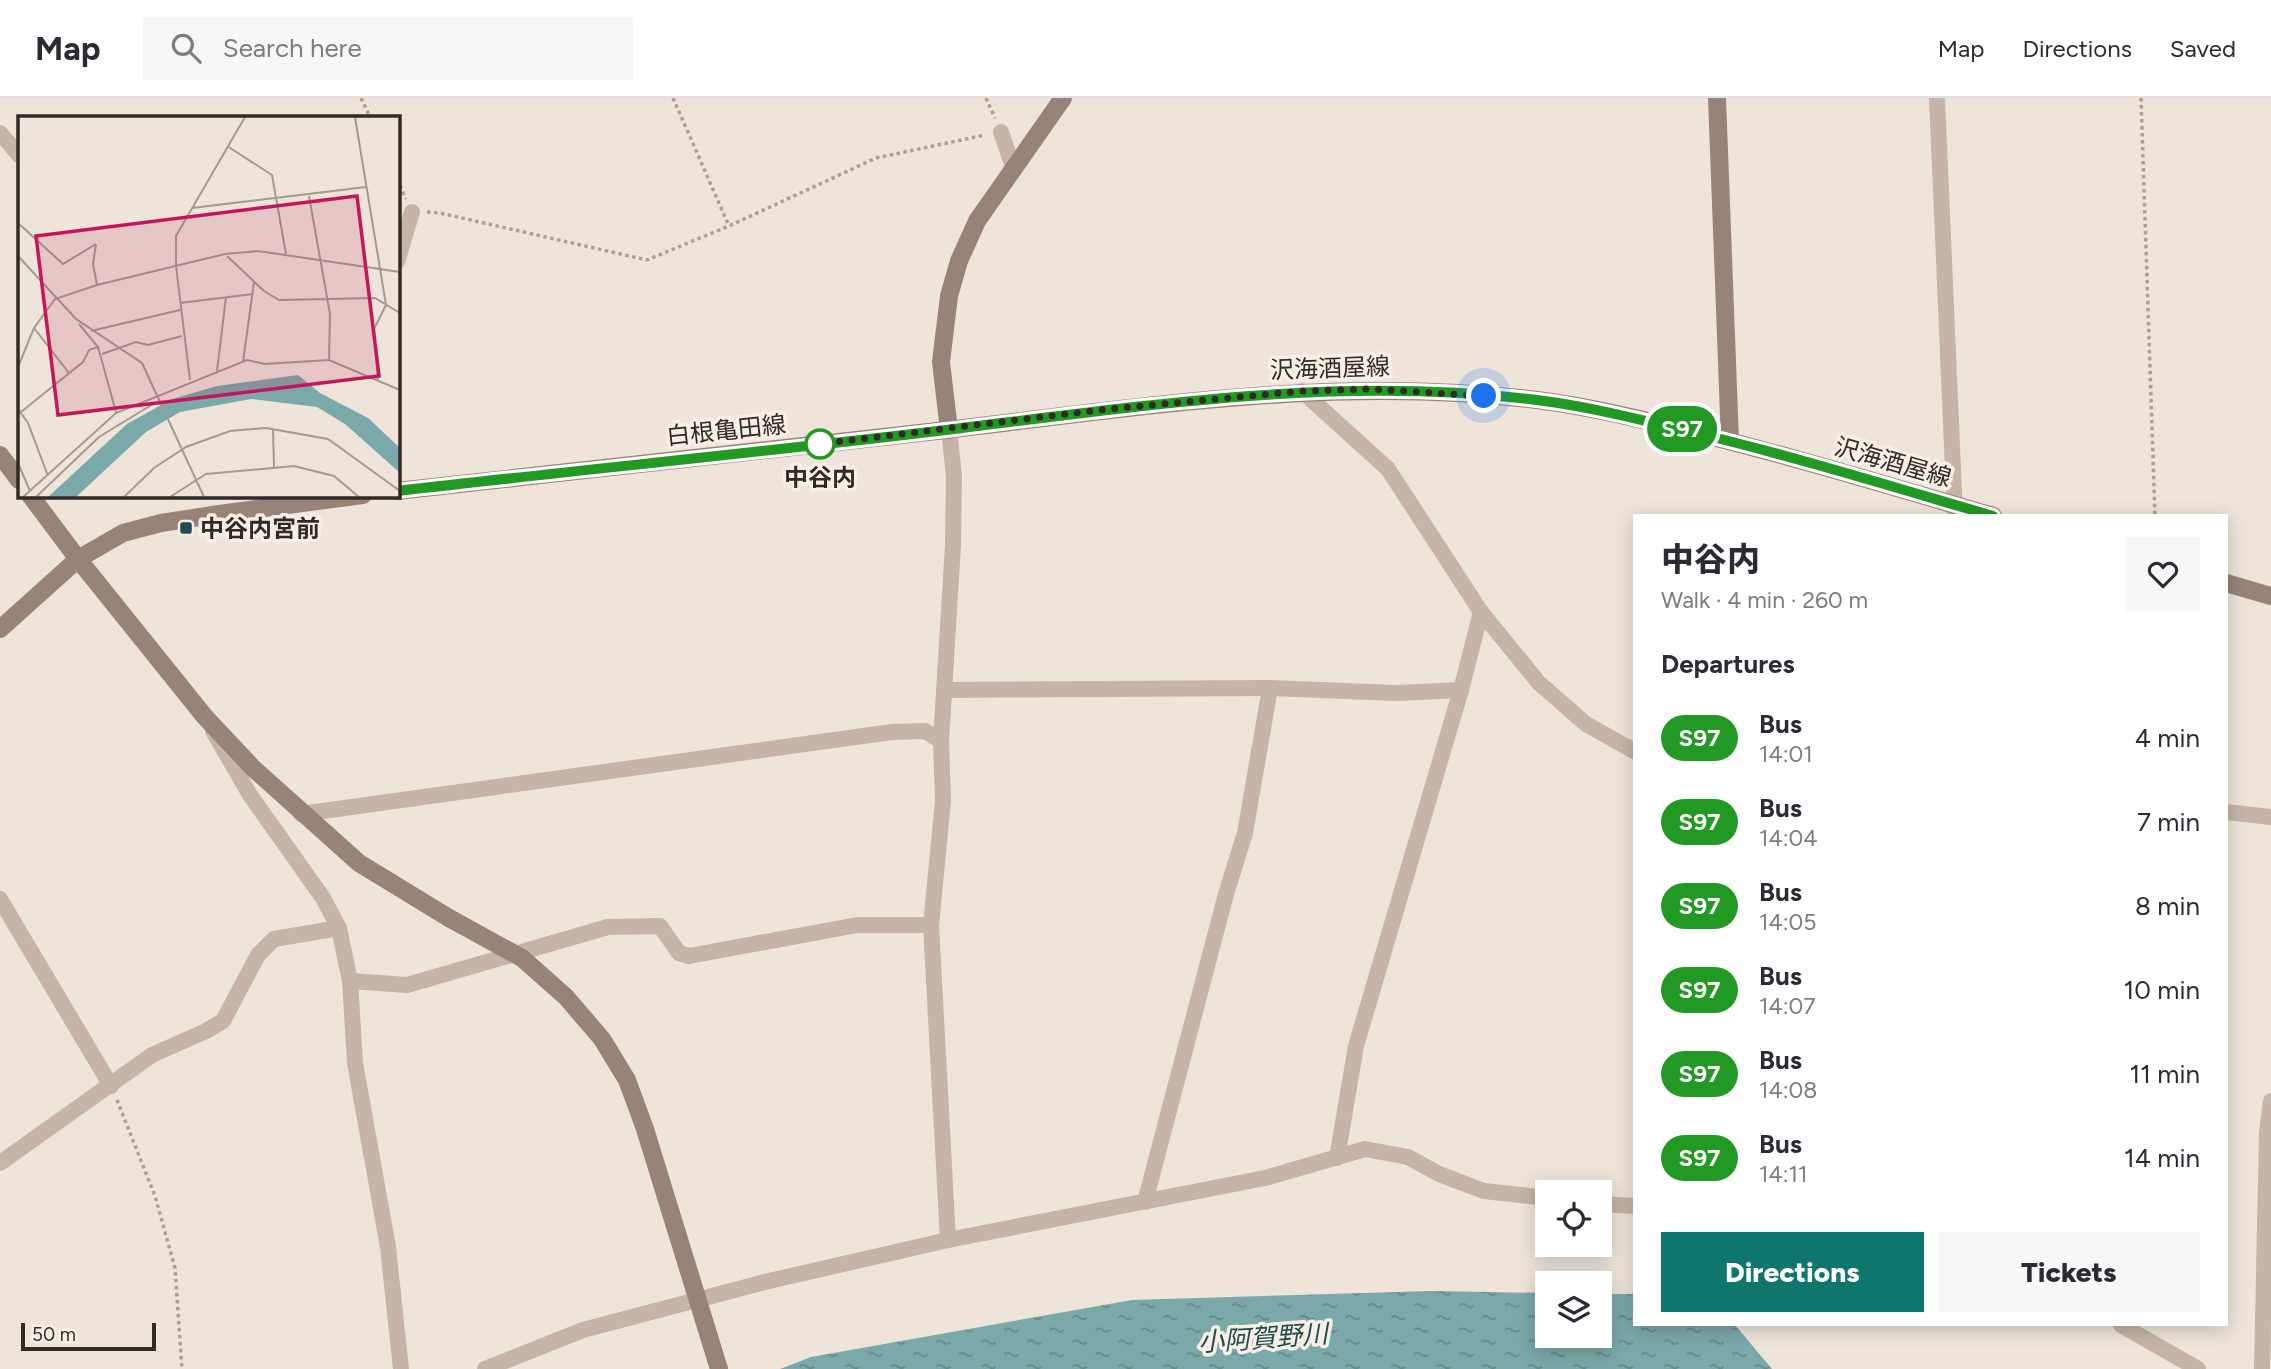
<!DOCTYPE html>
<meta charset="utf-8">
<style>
body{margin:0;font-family:Figtree,"Noto Sans JP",sans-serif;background:#f7f7f7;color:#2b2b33;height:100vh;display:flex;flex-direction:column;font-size:26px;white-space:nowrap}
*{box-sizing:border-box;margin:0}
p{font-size:23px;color:#7c7c81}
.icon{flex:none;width:38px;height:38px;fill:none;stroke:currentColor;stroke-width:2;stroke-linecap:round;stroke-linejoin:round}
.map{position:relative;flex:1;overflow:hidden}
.sheet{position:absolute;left:1633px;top:416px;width:595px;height:812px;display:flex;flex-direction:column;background:#fff;border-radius:0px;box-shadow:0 4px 18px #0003}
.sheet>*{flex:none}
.badge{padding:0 14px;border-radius:23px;font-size:24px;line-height:46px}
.tools{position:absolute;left:1535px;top:1082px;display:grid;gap:14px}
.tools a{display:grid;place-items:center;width:77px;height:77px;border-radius:0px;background:#fff;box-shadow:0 4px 18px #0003;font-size:35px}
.scale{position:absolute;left:21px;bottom:18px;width:135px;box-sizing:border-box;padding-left:7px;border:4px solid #322a27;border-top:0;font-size:19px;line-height:24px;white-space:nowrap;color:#322a27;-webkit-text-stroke:5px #f7eee5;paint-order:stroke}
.you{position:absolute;width:35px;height:35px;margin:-18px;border:5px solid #fff;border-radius:50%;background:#1a73e8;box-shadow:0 0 0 10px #1a73e833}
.map>.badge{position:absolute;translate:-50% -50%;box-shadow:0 0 0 4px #fff}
h2{padding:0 28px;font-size:26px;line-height:63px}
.round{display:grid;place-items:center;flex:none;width:74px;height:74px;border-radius:0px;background:#f7f7f7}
.summary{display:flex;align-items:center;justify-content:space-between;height:119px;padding:0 28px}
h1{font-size:33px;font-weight:800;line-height:52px}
.button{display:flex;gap:14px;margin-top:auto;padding:14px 28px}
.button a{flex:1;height:80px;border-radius:0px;background:#0f766e;color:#fff;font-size:28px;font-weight:800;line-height:80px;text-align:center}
.button a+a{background:#f7f7f7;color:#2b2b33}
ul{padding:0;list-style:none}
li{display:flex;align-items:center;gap:21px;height:84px;padding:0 28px}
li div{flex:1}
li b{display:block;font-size:26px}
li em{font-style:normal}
li .badge{min-width:77px;font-weight:700;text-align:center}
header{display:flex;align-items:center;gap:42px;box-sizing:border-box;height:98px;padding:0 35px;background:#fff;border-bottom:2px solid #e1e1e2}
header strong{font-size:33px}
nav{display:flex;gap:38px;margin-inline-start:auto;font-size:24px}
.search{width:490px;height:63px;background:#f7f7f7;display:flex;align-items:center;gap:18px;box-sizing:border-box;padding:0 24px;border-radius:0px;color:#7c7c81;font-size:26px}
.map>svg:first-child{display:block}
.water{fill:url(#water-ripples)}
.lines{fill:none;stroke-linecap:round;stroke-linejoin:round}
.path{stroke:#b19e91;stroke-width:3.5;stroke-dasharray:3.5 3.5;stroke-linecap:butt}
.street{stroke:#c5b4a7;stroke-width:16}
.secondary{stroke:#988378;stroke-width:18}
.secondary-bridge{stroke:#988378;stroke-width:18}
.line-casing{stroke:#fff;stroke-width:16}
.line{stroke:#292;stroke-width:10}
.walk{stroke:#322a27;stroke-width:7;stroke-dasharray:0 12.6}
.stop-dot{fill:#fff;stroke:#292;stroke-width:3.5}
.poi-dot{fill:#204e50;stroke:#f7eee5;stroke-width:2.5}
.labels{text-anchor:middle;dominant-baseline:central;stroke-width:7;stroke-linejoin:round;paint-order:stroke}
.street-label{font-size:24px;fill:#322a27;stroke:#f7eee5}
.stop-label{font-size:24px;font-weight:bold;fill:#322a27;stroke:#f7eee5}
.poi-label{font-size:24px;font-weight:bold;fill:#322a27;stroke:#f7eee5;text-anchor:start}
.water-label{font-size:26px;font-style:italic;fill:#204e50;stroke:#f7eee5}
.inset-road{fill:none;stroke:#a39a92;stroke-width:2}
.view{fill:#c2185b;fill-opacity:0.15;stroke:#c2185b;stroke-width:3.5}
.inset-edge{fill:none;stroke:#322a27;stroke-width:3.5}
</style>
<header>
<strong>Map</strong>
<div class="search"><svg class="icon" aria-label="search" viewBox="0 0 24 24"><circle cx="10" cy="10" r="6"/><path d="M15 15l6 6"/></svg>Search here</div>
<nav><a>Map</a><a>Directions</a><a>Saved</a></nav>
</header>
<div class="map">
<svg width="2271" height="1271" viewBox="0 0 2271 1271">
<defs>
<pattern id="water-ripples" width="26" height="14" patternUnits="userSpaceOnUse" patternTransform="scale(1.75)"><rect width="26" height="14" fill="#7ba8a9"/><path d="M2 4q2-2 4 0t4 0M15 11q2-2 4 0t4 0" fill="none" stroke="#65898a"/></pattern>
</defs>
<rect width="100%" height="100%" fill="#eee4d9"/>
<polygon class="water" points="1431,1193 1547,1195 1547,1237 1600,1237 1600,1196 1634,1196 1634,1227 1735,1227 1772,1271 780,1271 811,1259 1132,1202"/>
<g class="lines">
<g class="path">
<polyline points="361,0 370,19"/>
<polyline points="673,0 729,128"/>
<polyline points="986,0 995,20"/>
<polyline points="2141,0 2155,418"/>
<polyline points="397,81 406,101"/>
<polyline points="427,114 440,115 647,162 729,128 876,60 985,37"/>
<polyline points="117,1002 155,1098 175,1170 182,1271"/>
</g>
<g class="street">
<polyline points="1937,0 1955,418"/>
<polyline points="1001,34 1013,69"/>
<polyline points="0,35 19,57"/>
<polyline points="397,164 412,114"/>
<polyline points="1302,293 1388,371 1481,514 1539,585 1586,626 1634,653"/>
<polyline points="945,592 1270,590 1396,595 1461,592"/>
<polyline points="213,633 250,697 323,800 339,830 350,883 355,965 388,1149 401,1271"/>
<polyline points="2226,714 2271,719"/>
<polyline points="301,716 892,634 925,633 941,643"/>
<polyline points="0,801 111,988"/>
<polyline points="350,883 407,887 608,829 660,828 679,855 689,858 857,827 931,827"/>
<polyline points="1337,1060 1356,948 1461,592 1481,514"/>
<polyline points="0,1065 152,957 206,933 223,923 258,857 274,841 339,830"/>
<polyline points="1145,1104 1226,796 1245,735 1270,590"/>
<polyline points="1600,1106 1634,1108"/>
<polyline points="948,1142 931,827 943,703 941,643 953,447 954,378 949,332"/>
<polyline points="2121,1227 2198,1271"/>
<polyline points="485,1271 583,1232 769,1183 948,1142 1265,1080 1365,1051 1408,1059 1439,1076 1484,1093 1547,1100"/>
<polyline points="2262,1271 2267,1034 2271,1003"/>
</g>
<g class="secondary">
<polyline points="1717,0 1730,343"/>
<polyline points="949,332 941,264 949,198 959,163 977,123 1063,0"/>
<polyline points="0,357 19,382"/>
<path d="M397 393C580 373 763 353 946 332 1143 309 1339 277 1537 302 1585 308 1633 319 1680 331 1785 356 1889 388 1993 418"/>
<polyline points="30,397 78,461 205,619 254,671 359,765 449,820"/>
<polyline points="2226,485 2271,498"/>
<polyline points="0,531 78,461 123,435 161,425 219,416 363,397"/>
</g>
<polyline class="secondary-bridge" points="449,820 522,860 566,899 602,941 627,982 645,1031 719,1271"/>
</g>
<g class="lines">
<g class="line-casing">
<path id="line" d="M397 393C580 372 764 354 946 332 1143 308 1340 277 1537 302 1586 308 1633 320 1680 331 1786 356 1890 388 1993 418"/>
</g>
<use href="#line" class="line"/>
<polyline class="walk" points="820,346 811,347 1099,312 1303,293 1370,291 1484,298"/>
</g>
<circle class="stop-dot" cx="820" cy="346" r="14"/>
<rect class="poi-dot" x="179" y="423" width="14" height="14" rx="3.5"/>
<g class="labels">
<g class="street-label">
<text transform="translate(1330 270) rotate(-2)">沢海酒屋線</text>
<text transform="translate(726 332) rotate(-6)">白根亀田線</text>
<text transform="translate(1893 364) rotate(16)">沢海酒屋線</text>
</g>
<g class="stop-label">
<text x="820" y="379">中谷内</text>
</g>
<g class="poi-label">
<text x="200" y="430">中谷内宮前</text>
</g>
<g class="water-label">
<text transform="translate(1263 1240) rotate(-4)">小阿賀野川</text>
</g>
</g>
<g transform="translate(18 18)">
<rect width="382" height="382" fill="#eee4d9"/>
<path d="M280 259 302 277 350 302 381 331V356L327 308 299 291 233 283 162 296 128 316 58 381H30L109 308 154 283 199 270Z" fill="#7ba8a9"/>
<path class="inset-road" d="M337 1 368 189 356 213 360 265M209 30 254 59 268 138M291 80 312 198 311 245M174 92 348 71M0 107 45 148 78 128M78 128 75 148 79 169M0 140 58 203 124 247 186 381M209 140 246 175 261 184 357 182 382 197M158 150 172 264M158 150V120L227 1M162 187 235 178M61 208 80 231 98 296M16 212 51 257M73 215 162 194M84 238 118 226 130 229 164 220M225 246 236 166M0 251 16 212 37 183 79 169 207 138 240 135 382 156M199 255 208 181M0 293 10 307 30 360M3 296 65 246 71 234 80 231M255 314 256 351M0 347 12 375M5 381 98 297 229 244 247 248 311 244 382 274M18 381 81 321 135 288M106 381 136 352 168 331 212 315 248 312 310 323 382 375M152 381 188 358 276 350 316 360 341 381"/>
<path class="view" d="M339 80 361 260 40 299 18 120Z"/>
<rect width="382" height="382" class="inset-edge"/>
</g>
</svg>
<div class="tools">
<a><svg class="icon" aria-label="locate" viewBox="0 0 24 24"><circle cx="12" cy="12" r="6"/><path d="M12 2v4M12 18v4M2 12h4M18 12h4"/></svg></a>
<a><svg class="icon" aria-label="layers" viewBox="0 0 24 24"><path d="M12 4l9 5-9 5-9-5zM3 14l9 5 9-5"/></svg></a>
</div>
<div class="scale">50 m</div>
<div class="you" style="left:1484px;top:298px"></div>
<b class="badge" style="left:1682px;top:331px;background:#292;color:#fff">S97</b>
<section class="sheet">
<div class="summary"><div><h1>中谷内</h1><p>Walk · 4 min · 260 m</p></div><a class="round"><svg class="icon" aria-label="heart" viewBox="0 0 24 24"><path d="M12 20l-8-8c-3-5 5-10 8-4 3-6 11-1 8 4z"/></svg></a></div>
<h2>Departures</h2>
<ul>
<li><span class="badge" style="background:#292;color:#fff">S97</span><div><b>Bus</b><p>14:01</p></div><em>4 min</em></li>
<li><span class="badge" style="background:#292;color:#fff">S97</span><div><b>Bus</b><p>14:04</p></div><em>7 min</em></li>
<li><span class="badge" style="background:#292;color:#fff">S97</span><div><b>Bus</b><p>14:05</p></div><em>8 min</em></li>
<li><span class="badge" style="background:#292;color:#fff">S97</span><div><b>Bus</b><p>14:07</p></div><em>10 min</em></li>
<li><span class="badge" style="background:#292;color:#fff">S97</span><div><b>Bus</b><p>14:08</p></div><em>11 min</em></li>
<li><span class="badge" style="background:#292;color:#fff">S97</span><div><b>Bus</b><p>14:11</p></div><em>14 min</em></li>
</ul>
<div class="button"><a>Directions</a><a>Tickets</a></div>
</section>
</div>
